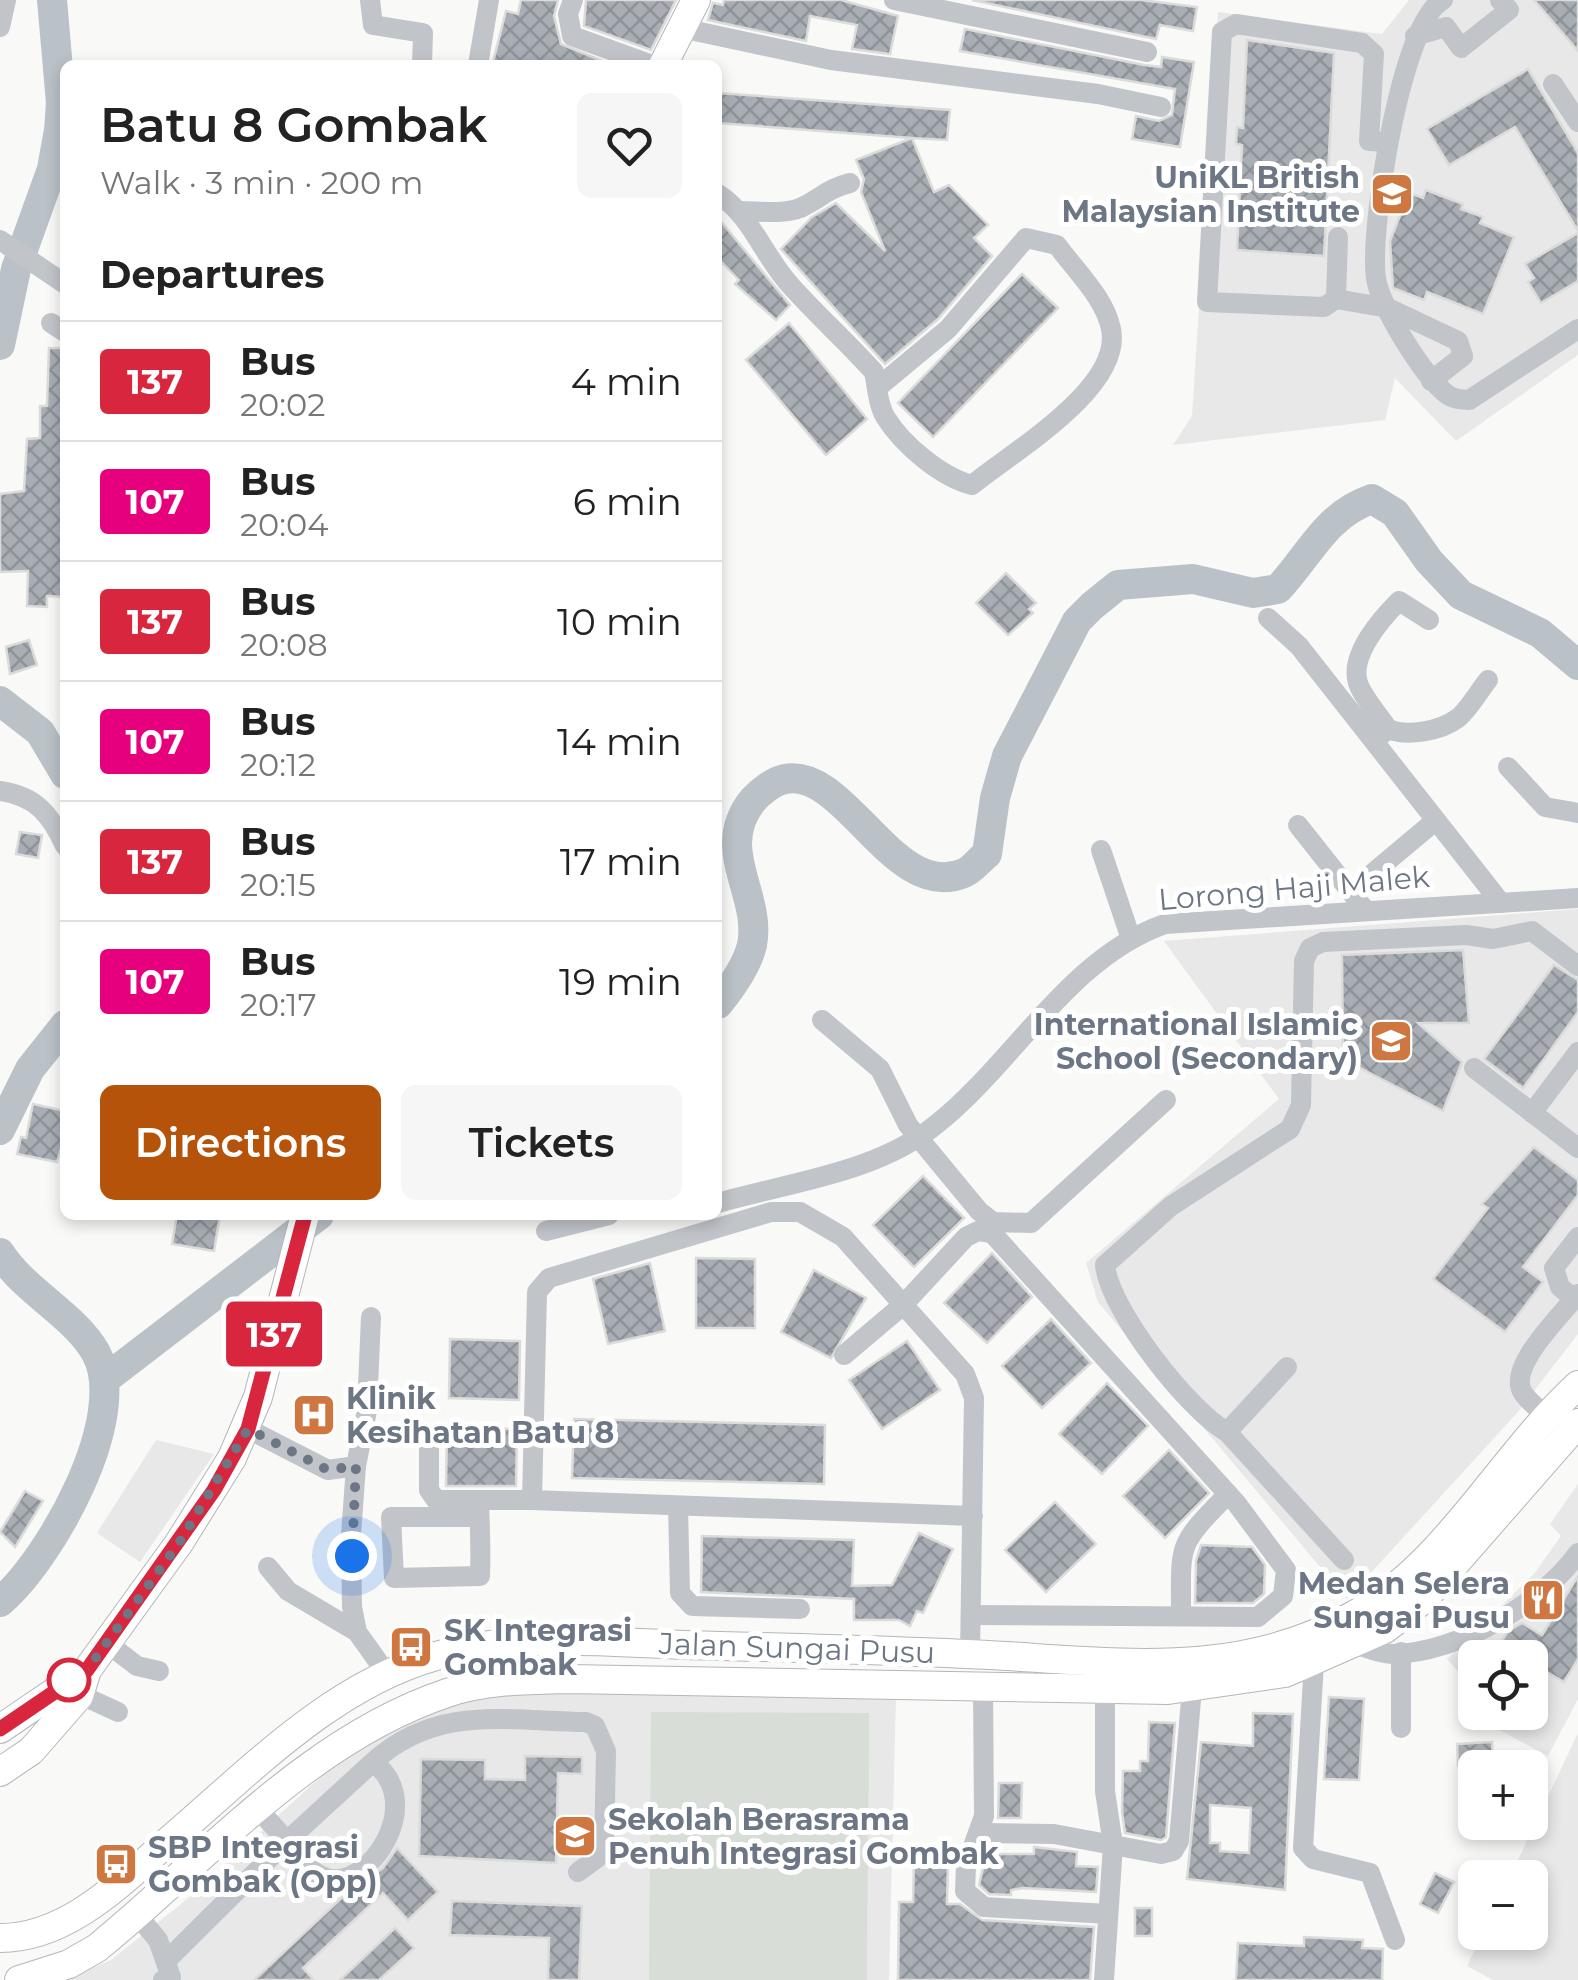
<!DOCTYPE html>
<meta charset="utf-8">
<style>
body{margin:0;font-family:Montserrat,sans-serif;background:#f6f6f6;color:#222;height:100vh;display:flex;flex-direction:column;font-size:38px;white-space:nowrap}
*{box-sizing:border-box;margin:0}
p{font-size:32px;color:#767676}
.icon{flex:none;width:55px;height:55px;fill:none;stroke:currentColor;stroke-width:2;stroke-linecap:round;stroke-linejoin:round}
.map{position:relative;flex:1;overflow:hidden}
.drawer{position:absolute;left:60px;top:60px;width:662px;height:1160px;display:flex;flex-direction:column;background:#fff;border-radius:15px;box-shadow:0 5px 15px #0003}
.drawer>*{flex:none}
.badge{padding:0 20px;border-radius:8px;font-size:35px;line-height:65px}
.tools{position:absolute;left:1458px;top:1640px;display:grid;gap:20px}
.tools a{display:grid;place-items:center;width:90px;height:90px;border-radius:15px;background:#fff;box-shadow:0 5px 15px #0003;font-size:50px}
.you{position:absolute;width:50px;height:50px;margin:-25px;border:8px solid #fff;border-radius:50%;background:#1a73e8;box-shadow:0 0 0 15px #1a73e833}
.map>.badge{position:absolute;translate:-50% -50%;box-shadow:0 0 0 5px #fff}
h2{padding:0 40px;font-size:38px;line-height:90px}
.round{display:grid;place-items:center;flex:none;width:105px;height:105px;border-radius:15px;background:#f6f6f6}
.overview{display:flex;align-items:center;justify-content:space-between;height:170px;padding:0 40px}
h1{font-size:48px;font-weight:600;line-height:75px}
.primary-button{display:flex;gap:20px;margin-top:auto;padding:20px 40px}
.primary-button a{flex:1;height:115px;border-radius:15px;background:#b45309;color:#fff;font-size:40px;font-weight:600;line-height:115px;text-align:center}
.primary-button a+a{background:#f6f6f6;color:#222}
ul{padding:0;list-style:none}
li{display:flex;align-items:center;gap:30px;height:120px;padding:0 40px;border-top:2px solid #e0e0e0}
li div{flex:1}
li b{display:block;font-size:38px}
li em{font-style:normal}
li .badge{min-width:110px;font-weight:700;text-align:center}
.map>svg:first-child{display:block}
.built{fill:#e7e8e7;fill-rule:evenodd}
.pitch{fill:#d8ddd7}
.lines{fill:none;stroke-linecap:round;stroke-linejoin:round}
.river{stroke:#bac2c7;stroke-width:30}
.building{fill:url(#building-cross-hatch);stroke:#dbdbd9;stroke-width:2.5;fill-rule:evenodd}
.major-casing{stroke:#b3b6ba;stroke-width:30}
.minor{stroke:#c1c4c8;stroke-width:20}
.major{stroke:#fff;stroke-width:28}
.line-casing{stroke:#fff;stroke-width:22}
.line{stroke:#d7263d;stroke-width:15}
.walk{stroke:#6c7684;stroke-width:10;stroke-dasharray:0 18}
.stop-dot{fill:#fff;stroke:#d7263d;stroke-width:5}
.labels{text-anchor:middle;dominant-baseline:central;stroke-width:10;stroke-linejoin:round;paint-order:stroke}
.poi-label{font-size:30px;font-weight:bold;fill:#6c7684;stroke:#fff;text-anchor:start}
.street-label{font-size:30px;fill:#6c7684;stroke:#fff}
</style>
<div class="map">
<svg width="1578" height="1980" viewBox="0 0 1578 1980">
<defs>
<pattern id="building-cross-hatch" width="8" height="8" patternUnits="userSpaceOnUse" patternTransform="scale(2.5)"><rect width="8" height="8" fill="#a9aeb5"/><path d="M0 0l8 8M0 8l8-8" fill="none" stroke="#8e9299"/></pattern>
</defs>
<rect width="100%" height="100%" fill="#f9f9f7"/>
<g class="built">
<polygon points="1409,0 1578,0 1578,355 1456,441 1395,378 1385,420 1173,445 1192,416 1218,12 1382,34"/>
<polygon points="1578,909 1578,1334 1517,1413 1347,1599 1098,1302 1086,1263 1279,1099 1164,941"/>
<polygon points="156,1440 214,1454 140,1562 97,1533"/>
<path d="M1578 1484V1699L1548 1756 1473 1716 1474 1694 1458 1685 1463 1677 1447 1659 1534 1574 1561 1536 1550 1524ZM1475 1658H1530V1712H1475Z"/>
<polygon points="536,1684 896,1694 889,1980 65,1980 111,1960 186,1900 327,1771 421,1709"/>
<polygon points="1578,1733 1578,1980 1493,1980 1467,1966 1483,1933 1530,1932 1530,1878 1510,1877"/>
</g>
<polygon class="pitch" points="651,1712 869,1713 867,1980 649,1980"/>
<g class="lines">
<g class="river">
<polyline points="0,345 16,269 52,169 59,130 61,103 52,0"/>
<polyline points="0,701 40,732 65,774"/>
<path d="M718 1004C731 988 747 966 752 945 762 894 713 849 753 800 760 792 774 781 785 779 846 767 894 903 964 873 972 870 980 859 987 854L995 798 1007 756 1077 621 1092 606 1118 585 1193 579 1253 593 1278 589C1310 555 1325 515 1372 499L1395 513 1429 561 1461 595 1540 633 1578 665"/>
<polyline points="0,1130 30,1069 65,1025"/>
<path d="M0 1253C25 1292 75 1315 96 1353 131 1417 49 1561 0 1602"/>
<polyline points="104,1380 319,1215"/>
</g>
</g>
<g class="building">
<polygon points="521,0 558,0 554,16 561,44 612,65 493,62 506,11 518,14"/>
<polygon points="586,0 676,0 651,50 584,26"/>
<polygon points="724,0 841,0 898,16 890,54 852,49 857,25 810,16 806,41 708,20 713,3 723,5"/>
<polygon points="972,0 1141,0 1197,7 1193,31 1160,25 1156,39"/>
<polygon points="1534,0 1578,0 1578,51"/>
<polygon points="965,29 1144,65 1161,67 1162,57 1194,62 1180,147 1132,139 1136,116 1159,121 1172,115 1175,89 960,51"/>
<polygon points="1247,40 1334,53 1324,256 1237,250 1242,145 1236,144 1237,127 1243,128"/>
<polygon points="1528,69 1578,153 1578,231 1515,127 1449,165 1427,129"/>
<polygon points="718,93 950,110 947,140 912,138 934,192 949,185 988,225 974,238 992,256 938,319 885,364 781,249 812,217 836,203 885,251 861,192 864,179 856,160 912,138 718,123"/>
<polygon points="1426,190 1463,204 1461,209 1483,217 1480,223 1514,237 1483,314 1427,292 1424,300 1393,288 1390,241 1409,193 1423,198"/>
<polygon points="718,218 790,305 776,320 735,284 739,280 718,258"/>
<polygon points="1578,233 1578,281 1541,303 1528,282 1534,278 1525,264"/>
<polygon points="1022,274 1058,308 933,437 898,403"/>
<polygon points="789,323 867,419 826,455 746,360"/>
<polygon points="49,348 65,348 65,597 47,596 47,607 27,606 28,571 0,572 0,494 24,491 27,439 40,438 40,406 47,406"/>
<polygon points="1006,573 1036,603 1029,609 1033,613 1008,635 976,603"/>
<polygon points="29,640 37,665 10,674 6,647"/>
<polygon points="20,832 42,835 38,858 16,854"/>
<polygon points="1463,950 1469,1023 1418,1023 1462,1062 1443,1111 1343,1059 1342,955"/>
<polygon points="1554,965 1578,980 1578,1012 1523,1088 1484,1059"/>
<polygon points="33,1104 65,1111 65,1135 57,1162 17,1154 21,1137 26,1138"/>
<polygon points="1534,1147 1578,1180 1578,1195 1523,1267 1543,1282 1505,1332 1433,1279 1488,1208 1482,1204"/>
<polygon points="923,1176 964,1218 914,1267 873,1225"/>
<polygon points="177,1215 220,1215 214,1251 172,1244"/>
<polygon points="992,1253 1032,1297 987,1343 944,1303"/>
<polygon points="696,1258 755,1259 755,1328 696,1328"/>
<polygon points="650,1263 665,1331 608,1344 593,1279"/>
<polygon points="814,1270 866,1298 831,1358 781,1332"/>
<polygon points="1051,1319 1091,1363 1042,1408 1002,1366"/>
<polygon points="450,1339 520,1341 519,1400 449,1398"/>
<polygon points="907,1341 940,1390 882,1429 849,1380"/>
<polygon points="1107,1383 1148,1426 1102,1474 1059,1434"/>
<polygon points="574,1419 825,1425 824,1484 572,1478"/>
<polygon points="447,1427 517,1429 516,1486 446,1486"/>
<polygon points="1169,1450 1209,1493 1165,1538 1123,1496"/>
<polygon points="25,1491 43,1501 15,1547 0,1532"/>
<polygon points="1055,1502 1096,1544 1046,1592 1005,1550"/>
<polygon points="919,1533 953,1549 923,1613 917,1611 910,1626 899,1620 854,1620 854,1599 701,1592 702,1536 854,1540 852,1586 892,1585"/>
<polygon points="1201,1545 1252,1547 1265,1565 1264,1594 1253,1603 1195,1603 1196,1561"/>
<polygon points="1578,1576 1578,1659 1564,1682 1530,1662 1530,1658 1500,1644 1508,1631 1522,1623 1542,1635"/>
<polygon points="1329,1697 1364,1699 1359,1780 1324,1779"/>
<path d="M1253 1713 1293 1714 1285 1890 1187 1879 1201 1742 1253 1746ZM1210 1805 1251 1808 1249 1853 1220 1851V1843H1210Z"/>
<polygon points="1149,1722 1175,1723 1166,1837 1161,1840 1125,1833 1122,1812 1123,1771 1140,1771 1140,1761 1148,1761"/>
<polygon points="1492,1742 1493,1764 1458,1766 1457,1744"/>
<polygon points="525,1756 582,1757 582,1774 558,1773 556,1863 419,1856 421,1759 485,1760 485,1779 525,1780"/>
<polygon points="999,1783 1022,1783 1021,1818 998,1818"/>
<polygon points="988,1847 997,1847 997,1854 1034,1854 1034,1847 1077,1852 1076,1866 1098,1867 1096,1892 1023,1888 1011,1890 1011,1895 989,1894 979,1885"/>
<polygon points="397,1848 438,1892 408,1920 383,1893 303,1968 314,1980 254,1980 349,1891 383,1868"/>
<polygon points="914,1861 948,1862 947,1904 960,1904 982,1920 1094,1927 1090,1980 898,1980 899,1902 913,1902"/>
<polygon points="1435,1873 1454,1882 1438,1913 1420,1904"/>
<polygon points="452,1901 582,1906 579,1980 548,1980 549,1938 450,1935"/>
<rect x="1135" y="1908" width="17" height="28"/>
<polygon points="395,1928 414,1948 379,1980 340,1980"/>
<polygon points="1304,1937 1363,1940 1362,1948 1383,1949 1382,1980 1236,1980 1238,1943 1304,1946"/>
</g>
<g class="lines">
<g class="major-casing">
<g id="major">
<polyline points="663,65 696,0"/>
<polyline points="0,1729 87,1670"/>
<polyline points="0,1772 31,1751 79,1696 87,1670 179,1543 232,1458 258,1397 305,1215"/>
<path d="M0 1938C72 1938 128 1875 180 1831 256 1765 336 1684 436 1656 516 1633 603 1642 685 1645 792 1648 899 1650 1006 1656 1133 1664 1249 1678 1363 1610 1451 1556 1503 1454 1578 1385"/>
<path d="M19 1980 69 1964 97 1948C207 1858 309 1739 447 1693 485 1680 528 1680 568 1679L1168 1690 1285 1673 1385 1629 1424 1599 1578 1423"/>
</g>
</g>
<g class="minor">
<polyline points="370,0 373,25 423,33 422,65"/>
<polyline points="573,0 568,14 572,36 652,65"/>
<polyline points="894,0 1147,52"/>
<path d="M1443 0C1401 22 1369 231 1376 278 1380 307 1425 379 1448 395 1455 400 1461 399 1469 400L1578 329"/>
<polyline points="0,27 6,0"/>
<polyline points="681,28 831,60 1098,94 1161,107"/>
<polyline points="1415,36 1446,27 1461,48 1509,10 1500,0"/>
<polyline points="478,65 489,0"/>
<polyline points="1553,84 1578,122"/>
<path d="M718 194C751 215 764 257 791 286 817 315 847 342 874 372 877 386 878 406 886 418 903 445 941 477 972 485 1012 452 1123 388 1111 329 1105 298 1075 270 1057 245L1026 238 948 329 877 388"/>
<path d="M740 211C759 211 789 216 806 205 823 196 830 188 850 183"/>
<polyline points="1338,237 1336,299 1388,308 1458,341 1463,356 1431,381"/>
<polyline points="0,240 65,284"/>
<polyline points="1336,299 1324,307 1207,302 1222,32 1236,24 1362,43 1374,54 1369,141 1388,142"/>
<polyline points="51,323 65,332"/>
<polyline points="1268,618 1299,646 1501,903"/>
<path d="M1388 729C1379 715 1363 698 1358 683 1349 655 1382 618 1399 601L1429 620"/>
<path d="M1380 736 1388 729C1407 737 1441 731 1458 718 1469 709 1479 691 1488 680"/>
<polyline points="1508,767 1545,807 1578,813"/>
<path d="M0 791C36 796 51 815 65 846"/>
<polyline points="1298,825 1366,911"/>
<polyline points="1101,850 1130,936"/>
<polyline points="1373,873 1435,821"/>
<polyline points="822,1020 880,1069 908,1125 979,1211 993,1222 1031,1223 1166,1100"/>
<polyline points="1474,1068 1578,1148"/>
<polyline points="1532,1113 1578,1052"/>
<path d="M718 1203C790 1182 878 1173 938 1123 1014 1062 1070 957 1165 924L1578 898"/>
<polyline points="546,1231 609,1215"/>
<polyline points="1574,1299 1560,1287 1554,1268 1578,1237"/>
<polyline points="371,1317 367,1410 356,1466 351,1535 352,1607 357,1632 387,1674"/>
<polyline points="844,1355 903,1305 966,1237 978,1231 992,1233 1237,1504 1286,1570 1283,1596 1258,1617 971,1615"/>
<path d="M1545 1415C1538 1408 1528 1401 1523 1393 1506 1367 1562 1315 1578 1294"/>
<polyline points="248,1429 328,1470 356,1466"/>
<polyline points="1227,1432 1287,1367"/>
<polyline points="429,1435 429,1490 436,1500 532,1500"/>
<path d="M479 1503C480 1527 481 1552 480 1576L394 1578 391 1517H479"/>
<polyline points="678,1506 680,1593 692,1606 800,1609"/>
<path d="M1344 1560 1227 1432C1188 1410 1109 1309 1105 1265L1171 1206 1290 1129 1301 1105 1304 961 1310 948 1323 942 1466 935 1493 939 1532 931 1578 966"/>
<polyline points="268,1567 288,1591 357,1632"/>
<path d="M1181 1616C1181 1542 1176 1547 1228 1494"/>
<polyline points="107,1643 137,1666 159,1671"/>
<path d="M1355 1644C1367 1648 1381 1654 1393 1654 1457 1653 1542 1604 1578 1553"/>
<polyline points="1401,1652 1401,1728"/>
<polyline points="970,1654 974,1398 965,1374 843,1237 800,1212 771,1212 549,1278 537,1292 532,1500 973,1516"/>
<polyline points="1314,1662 1303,1848 1313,1859 1370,1873 1395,1940"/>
<polyline points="983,1685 984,1816 966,1866 965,1891 984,1907 1108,1914"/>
<polyline points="70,1690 118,1712"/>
<path d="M373 1762C428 1803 368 1891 327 1878 309 1873 298 1854 287 1841L373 1762C437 1704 506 1721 586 1722L595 1726 606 1751 604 1853 578 1872"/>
<polyline points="981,1833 1054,1834 1161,1854 1173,1851 1179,1841 1192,1688"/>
<polyline points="137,1915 158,1940 171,1977 163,1980"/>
<polyline points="166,1961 287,1841 258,1809"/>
<polyline points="1104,1980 1113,1845 1105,1791 1105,1689"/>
</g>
<use href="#major" class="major"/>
</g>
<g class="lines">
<g class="line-casing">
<polyline id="line" points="0,1729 87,1670 214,1490 248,1429 305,1215"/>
</g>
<use href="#line" class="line"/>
<polyline class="walk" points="69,1680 87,1670 179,1543 248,1429 328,1470 356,1466 352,1556"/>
</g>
<defs>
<g id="university-square" transform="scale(2.25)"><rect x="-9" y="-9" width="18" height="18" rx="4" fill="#cf7741" stroke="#fff"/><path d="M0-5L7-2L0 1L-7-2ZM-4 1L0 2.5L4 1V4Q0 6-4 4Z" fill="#fff"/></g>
<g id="school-square" transform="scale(2.25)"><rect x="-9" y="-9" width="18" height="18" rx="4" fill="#cf7741" stroke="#fff"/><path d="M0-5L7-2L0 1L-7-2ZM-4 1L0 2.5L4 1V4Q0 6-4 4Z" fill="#fff"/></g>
<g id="hospital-square" transform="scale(2.25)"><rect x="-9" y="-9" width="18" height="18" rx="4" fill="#cf7741" stroke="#fff"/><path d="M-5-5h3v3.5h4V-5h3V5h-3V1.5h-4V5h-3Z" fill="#fff"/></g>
<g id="restaurant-square" transform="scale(2.25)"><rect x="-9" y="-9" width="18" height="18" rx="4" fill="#cf7741" stroke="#fff"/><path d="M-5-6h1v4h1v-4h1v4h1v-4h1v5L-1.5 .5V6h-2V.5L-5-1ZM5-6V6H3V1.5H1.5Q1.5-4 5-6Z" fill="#fff"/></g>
<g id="bus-square" transform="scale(2.25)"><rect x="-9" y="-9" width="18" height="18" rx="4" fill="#cf7741" stroke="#fff"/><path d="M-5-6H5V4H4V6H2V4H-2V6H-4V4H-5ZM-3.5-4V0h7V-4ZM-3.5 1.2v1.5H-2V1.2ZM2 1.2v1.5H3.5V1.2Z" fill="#fff"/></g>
</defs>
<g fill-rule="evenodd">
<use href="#university-square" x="1392" y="194"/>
<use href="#school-square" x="1391" y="1041"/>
<use href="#hospital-square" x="314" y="1415"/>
<use href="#restaurant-square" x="1543" y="1600"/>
<use href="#bus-square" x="411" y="1647"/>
<use href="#school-square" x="575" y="1836"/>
<use href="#bus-square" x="116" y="1864"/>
</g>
<circle class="stop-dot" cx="69" cy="1680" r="20"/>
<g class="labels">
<g class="poi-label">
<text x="1360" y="177" text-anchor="end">UniKL British<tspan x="1360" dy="34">Malaysian Institute</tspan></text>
<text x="1358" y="1024" text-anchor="end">International Islamic<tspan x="1358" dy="34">School (Secondary)</tspan></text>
<text x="346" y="1398">Klinik<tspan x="346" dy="34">Kesihatan Batu 8</tspan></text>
<text x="1510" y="1583" text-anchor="end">Medan Selera<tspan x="1510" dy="34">Sungai Pusu</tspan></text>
<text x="444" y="1630">SK Integrasi<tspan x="444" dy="34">Gombak</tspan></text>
<text x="608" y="1819">Sekolah Berasrama<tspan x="608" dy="34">Penuh Integrasi Gombak</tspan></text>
<text x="148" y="1847">SBP Integrasi<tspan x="148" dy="34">Gombak (Opp)</tspan></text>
</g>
<g class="street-label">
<text transform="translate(1294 888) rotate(-5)">Lorong Haji Malek</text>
<text transform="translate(797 1648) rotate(2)">Jalan Sungai Pusu</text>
</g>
</g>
</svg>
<div class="tools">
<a><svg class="icon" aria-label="locate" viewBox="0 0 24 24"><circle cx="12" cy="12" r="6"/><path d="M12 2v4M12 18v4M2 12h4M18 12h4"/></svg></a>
<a>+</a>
<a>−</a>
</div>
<div class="you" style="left:352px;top:1556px"></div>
<b class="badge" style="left:274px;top:1334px;background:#d7263d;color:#fff">137</b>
<section class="drawer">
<div class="overview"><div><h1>Batu 8 Gombak</h1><p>Walk · 3 min · 200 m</p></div><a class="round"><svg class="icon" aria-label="heart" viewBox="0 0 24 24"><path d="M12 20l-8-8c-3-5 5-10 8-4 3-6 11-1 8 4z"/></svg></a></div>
<h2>Departures</h2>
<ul>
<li><span class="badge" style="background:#d7263d;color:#fff">137</span><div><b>Bus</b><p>20:02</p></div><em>4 min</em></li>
<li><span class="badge" style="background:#e6007e;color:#fff">107</span><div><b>Bus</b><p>20:04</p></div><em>6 min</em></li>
<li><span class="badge" style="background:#d7263d;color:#fff">137</span><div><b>Bus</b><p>20:08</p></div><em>10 min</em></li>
<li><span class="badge" style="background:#e6007e;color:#fff">107</span><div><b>Bus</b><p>20:12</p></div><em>14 min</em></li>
<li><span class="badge" style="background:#d7263d;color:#fff">137</span><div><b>Bus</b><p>20:15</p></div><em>17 min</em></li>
<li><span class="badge" style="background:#e6007e;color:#fff">107</span><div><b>Bus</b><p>20:17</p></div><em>19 min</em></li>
</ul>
<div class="primary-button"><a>Directions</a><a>Tickets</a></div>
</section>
</div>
